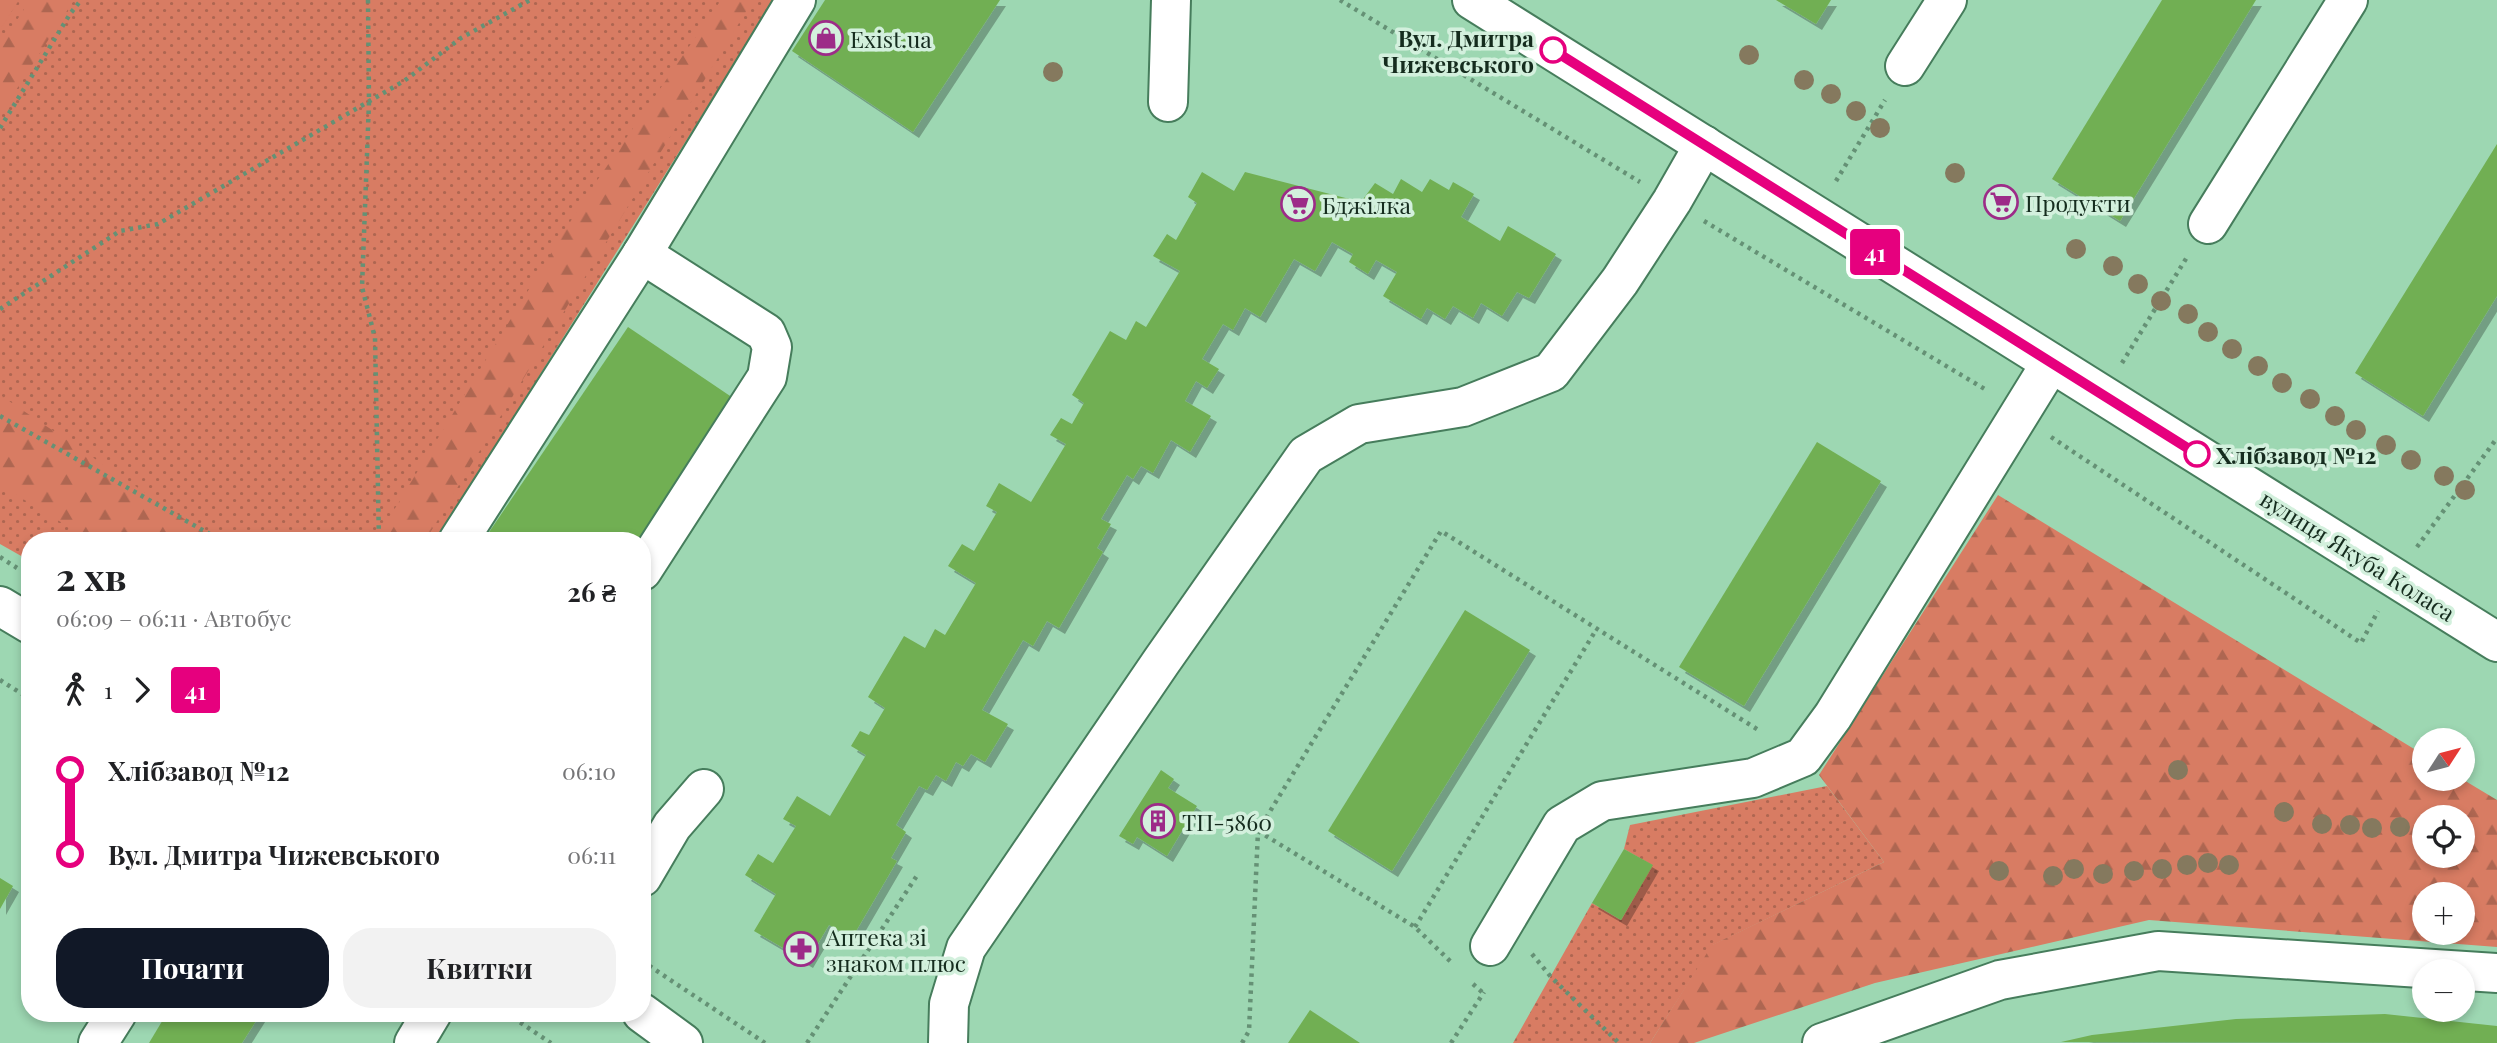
<!DOCTYPE html>
<html lang="uk">
<meta charset="utf-8">
<style>
body{margin:0;font-family:"Playfair Display",serif;background:#f2f2f2;color:#202124;height:100vh;display:flex;flex-direction:column;font-size:26px;white-space:nowrap}
*{box-sizing:border-box;margin:0}
p{font-size:23px;color:#757577}
.icon{flex:none;width:38px;height:38px;fill:none;stroke:currentColor;stroke-width:2;stroke-linecap:round;stroke-linejoin:round}
.map{position:relative;flex:1;overflow:hidden}
.side{position:absolute;left:21px;top:532px;width:630px;height:490px;display:flex;flex-direction:column;background:#fff;border-radius:28px;box-shadow:0 4px 10px #0003}
.side>*{flex:none}
.badge{padding:0 14px;border-radius:5px;font-size:24px;line-height:46px}
.needle{width:46px;rotate:54deg}
.tools{position:absolute;left:2412px;top:728px;display:grid;gap:14px}
.tools a{display:grid;place-items:center;width:63px;height:63px;border-radius:50%;background:#fff;box-shadow:0 4px 10px #0003;font-size:35px}
.map>.badge{position:absolute;translate:-50% -50%;box-shadow:0 0 0 4px #fff}
.legs{display:flex;align-items:center;gap:10px;height:77px;padding:0 35px;font-size:23px}
.legs p{margin-inline-start:auto}
.summary{display:flex;align-items:center;justify-content:space-between;height:119px;padding:0 35px}
h1{font-size:38px;font-weight:700;line-height:52px}
.cta{display:flex;gap:14px;margin-top:auto;padding:14px 35px}
.cta a{flex:1;height:80px;border-radius:28px;background:#111827;color:#fff;font-size:28px;font-weight:700;line-height:80px;text-align:center}
.cta a+a{background:#f2f2f2;color:#202124}
ul{padding:0 35px;list-style:none}
li{display:flex;align-items:center;gap:24px;height:84px;font-size:26px}
li i{display:grid;place-items:center;width:10px;height:100%;margin:0 9px;background:currentColor}
li i::after{content:'';width:18px;height:18px;margin:-9px;border:5px solid;border-radius:50%;background:#fff}
li p{margin-inline-start:auto}
li:first-child i{background:linear-gradient(#0000 50%,currentColor 0)}
li:last-child i{background:linear-gradient(currentColor 50%,#0000 0)}
.map>svg:first-child{display:block}
.green{fill:url(#green-dots)}
.forest{fill:url(#forest-firs);fill-rule:evenodd}
.pitch{fill:#d87c63}
.building{fill:#71af53;filter:url(#shadow)}
.lines{fill:none;stroke-linecap:round;stroke-linejoin:round}
.minor-casing{stroke:#467d5c;stroke-width:42}
.path{stroke:#659175;stroke-width:4.5;stroke-dasharray:3.5 5;stroke-linecap:butt}
.minor{stroke:#fff;stroke-width:38}
.tree{fill:#85795e}
.line-1-casing{stroke:#fff;stroke-width:16}
.line-1{stroke:#e6007e;stroke-width:10}
.stop-1-dot{fill:#fff;stroke:#e6007e;stroke-width:3.5}
.labels{text-anchor:middle;dominant-baseline:central;stroke-width:7;stroke-linejoin:round;paint-order:stroke}
.stop-label{font-size:23px;font-weight:bold;fill:#152c1e;stroke:#d3f0dd;text-anchor:end}
.poi-label{font-size:23px;fill:#152c1e;stroke:#d3f0dd;text-anchor:start}
.street-label{font-size:23px;fill:#152c1e;stroke:#d3f0dd}
</style>
<div class="map">
<svg width="2497" height="1043" viewBox="0 0 2497 1043">
<defs>
<pattern id="green-dots" width="8" height="8" patternUnits="userSpaceOnUse" patternTransform="scale(1.75)"><rect width="8" height="8" fill="#d87c63"/><path d="M2 2h.1M6 6h.1" fill="none" stroke="#ae6651" stroke-width="1.8" stroke-linecap="round"/></pattern>
<pattern id="forest-firs" width="22" height="20" patternUnits="userSpaceOnUse" patternTransform="scale(1.75)"><rect width="22" height="20" fill="#d87c63"/><path d="M5 1l3.5 6h-7zM16 11l3.5 6h-7z" fill="#ae6651"/></pattern>
<filter id="shadow"><feDropShadow dx="6" dy="6" stdDeviation="0" flood-color="#0004"/></filter>
</defs>
<rect width="100%" height="100%" fill="#9dd7b2"/>
<g class="green">
<polygon points="0,0 774,0 436,541 30,541 30,561 0,544"/>
<polygon points="1827,786 1884,862 1713,945 1650,1043 1513,1043 1592,903 1621,920 1652,865 1624,849 1630,825"/>
</g>
<g class="forest">
<polygon points="30,0 74,0 0,115 0,46"/>
<polygon points="721,0 753,0 425,541 375,541 583,201"/>
<polygon points="0,395 217,541 92,541 0,485"/>
<path d="M1998 495 2424 755V779H2462L2497 800V947L2149 920 1875 983 1694 1043H1650L1712 945 1884 862 1819 775ZM2462 817V856H2424V817ZM2424 894H2462V933H2424Z"/>
</g>
<polygon class="pitch" points="0,0 19,0 0,30"/>
<g class="building">
<polygon points="825,0 1000,0 913,132 792,51"/>
<polygon points="1776,0 1831,0 1816,24"/>
<polygon points="2162,0 2256,0 2120,221 2052,179"/>
<polygon points="2497,144 2497,296 2423,416 2355,373"/>
<polygon points="1202,172 1234,191 1245,172 1361,202 1375,183 1393,194 1401,179 1422,192 1430,179 1449,190 1453,182 1474,194 1461,217 1500,241 1508,226 1556,254 1529,298 1517,292 1502,316 1481,303 1473,318 1453,306 1445,319 1427,308 1421,319 1383,296 1397,272 1376,260 1368,274 1349,262 1353,254 1332,242 1315,271 1294,259 1260,317 1245,308 1233,330 1223,324 1202,359 1219,369 1207,388 1196,381 1185,401 1211,416 1190,452 1171,440 1153,473 1141,466 1133,479 1127,475 1101,519 1111,524 1097,548 1103,552 1059,628 1047,621 1033,646 1023,640 982,710 1008,724 985,762 971,754 963,766 956,762 946,781 936,775 927,790 919,786 896,825 906,832 891,858 897,861 852,938 829,925 807,962 754,931 776,894 745,875 758,854 773,863 796,826 783,819 797,796 830,816 866,755 851,746 860,731 869,735 885,708 868,697 904,636 925,648 935,629 945,635 976,583 948,566 962,544 974,551 997,512 986,506 999,483 1031,502 1066,444 1050,435 1061,418 1072,424 1084,403 1072,395 1110,331 1126,340 1136,321 1146,327 1180,271 1153,256 1167,234 1176,240 1197,203 1188,197"/>
<polygon points="628,327 742,404 642,541 483,541"/>
<polygon points="1817,442 1881,481 1744,706 1679,667"/>
<polygon points="1465,610 1530,650 1392,871 1328,831"/>
<polygon points="1161,770 1174,779 1168,788 1197,806 1167,856 1137,837 1133,844 1119,836"/>
<polygon points="1624,849 1653,865 1621,920 1592,903"/>
<polygon points="0,878 13,886 0,909"/>
<polygon points="1310,1010 1360,1043 1288,1043"/>
<polygon points="167,1013 261,1013 242,1043 149,1043"/>
<polygon points="2385,1014 2497,1026 2497,1043 2061,1042 2092,1035 2236,1019"/>
</g>
<g class="lines">
<g class="minor-casing">
<g id="minor">
<polyline points="1472,0 2497,642"/>
<polyline points="1905,66 1947,0"/>
<polyline points="1168,102 1171,0"/>
<polyline points="2208,224 2348,0"/>
<polyline points="642,254 766,333 772,347 767,377 642,571"/>
<polyline points="458,541 642,254 796,0"/>
<polyline points="0,606 30,624"/>
<polyline points="642,877 672,826 704,789"/>
<polyline points="1490,946 1562,825 1602,801 1753,778 1803,757 1833,716 2051,363"/>
<polyline points="642,1013 683,1043"/>
<polyline points="98,1043 117,1013"/>
<polyline points="414,1043 432,1013"/>
<polyline points="948,1043 949,1004 966,948 1161,662 1306,455 1359,424 1463,407 1551,372 1620,281 1672,201 1704,145"/>
<polyline points="1822,1043 2000,980 2158,951 2497,973"/>
</g>
</g>
<g class="path">
<polyline points="368,0 369,102 362,287 375,338 379,541"/>
<polyline points="1340,0 1640,182"/>
<polyline points="0,128 70,14 81,0"/>
<polyline points="1836,181 1885,100"/>
<polyline points="1704,221 1988,391"/>
<polyline points="0,309 120,231 158,224 404,81 461,38 530,0"/>
<polyline points="2122,363 2187,257"/>
<polyline points="0,416 222,541"/>
<polyline points="2051,437 2361,643 2378,611"/>
<polyline points="2417,547 2497,438"/>
<polyline points="0,557 17,568"/>
<polyline points="0,680 30,699"/>
<polyline points="1258,831 1415,927 1452,963"/>
<polyline points="1415,927 1596,630"/>
<polyline points="1532,954 1551,977 1619,1043"/>
<polyline points="642,961 765,1043"/>
<polyline points="1473,984 1483,993"/>
<polyline points="506,1013 551,1043"/>
<polyline points="807,1043 918,874"/>
<polyline points="1242,1043 1249,1031 1258,831 1441,531 1760,731"/>
<polyline points="1451,1043 1484,992"/>
</g>
<use href="#minor" class="minor"/>
</g>
<g class="tree">
<circle cx="1749" cy="55" r="10"/>
<circle cx="1053" cy="72" r="10"/>
<circle cx="1804" cy="80" r="10"/>
<circle cx="1831" cy="94" r="10"/>
<circle cx="1856" cy="111" r="10"/>
<circle cx="1880" cy="128" r="10"/>
<circle cx="1955" cy="173" r="10"/>
<circle cx="2076" cy="249" r="10"/>
<circle cx="2113" cy="266" r="10"/>
<circle cx="2138" cy="284" r="10"/>
<circle cx="2161" cy="301" r="10"/>
<circle cx="2188" cy="314" r="10"/>
<circle cx="2208" cy="332" r="10"/>
<circle cx="2232" cy="349" r="10"/>
<circle cx="2258" cy="366" r="10"/>
<circle cx="2282" cy="383" r="10"/>
<circle cx="2310" cy="399" r="10"/>
<circle cx="2335" cy="416" r="10"/>
<circle cx="2356" cy="430" r="10"/>
<circle cx="2386" cy="445" r="10"/>
<circle cx="2411" cy="460" r="10"/>
<circle cx="2444" cy="476" r="10"/>
<circle cx="2465" cy="490" r="10"/>
<circle cx="2178" cy="770" r="10"/>
<circle cx="2284" cy="812" r="10"/>
<circle cx="2322" cy="824" r="10"/>
<circle cx="2350" cy="825" r="10"/>
<circle cx="2400" cy="827" r="10"/>
<circle cx="2372" cy="828" r="10"/>
<circle cx="2208" cy="863" r="10"/>
<circle cx="2187" cy="865" r="10"/>
<circle cx="2229" cy="865" r="10"/>
<circle cx="2074" cy="869" r="10"/>
<circle cx="2162" cy="869" r="10"/>
<circle cx="1999" cy="871" r="10"/>
<circle cx="2134" cy="871" r="10"/>
<circle cx="2103" cy="874" r="10"/>
<circle cx="2053" cy="876" r="10"/>
</g>
<g class="lines">
<g class="line-1-casing">
<polyline id="line-1" points="1553,50 2197,454"/>
</g>
<use href="#line-1" class="line-1"/>
</g>
<defs>
<g id="shop-ring" transform="scale(1.75)"><circle r="9.5" fill="#d3f0dd" stroke="#9d2b88" stroke-width="1.5"/><path d="M-5-2.5h2.3a2.7 3.5 0 0 1 5.4 0H5L5.5 6h-11ZM-1.5-2.5h3a1.5 2.3 0 0 0-3 0Z" fill="#9d2b88"/></g>
<g id="supermarket-ring" transform="scale(1.75)"><circle r="9.5" fill="#d3f0dd" stroke="#9d2b88" stroke-width="1.5"/><path d="M-6-5.5h2.5l.6 2H6L4.5 2H-2.5L-4.4-4H-6ZM-1.5 3.2a1.3 1.3 0 1 0 .1 0ZM3 3.2a1.3 1.3 0 1 0 .1 0Z" fill="#9d2b88"/></g>
<g id="building-ring" transform="scale(1.75)"><circle r="9.5" fill="#d3f0dd" stroke="#9d2b88" stroke-width="1.5"/><path d="M-4-6H4V6H1V3H-1V6H-4ZM-2.5-4.3h1.7v1.8h-1.7ZM.8-4.3h1.7v1.8H.8ZM-2.5-1h1.7V.8h-1.7ZM.8-1h1.7V.8H.8Z" fill="#9d2b88"/></g>
<g id="pharmacy-ring" transform="scale(1.75)"><circle r="9.5" fill="#d3f0dd" stroke="#9d2b88" stroke-width="1.5"/><path d="M-2-6h4v4h4v4h-4v4h-4v-4h-4v-4h4Z" fill="#9d2b88"/></g>
</defs>
<g fill-rule="evenodd">
<use href="#shop-ring" x="826" y="38"/>
<use href="#supermarket-ring" x="2001" y="202"/>
<use href="#supermarket-ring" x="1298" y="204"/>
<use href="#building-ring" x="1158" y="821"/>
<use href="#pharmacy-ring" x="801" y="949"/>
</g>
<g class="stop-1-dot">
<circle cx="1553" cy="50" r="12"/>
<circle cx="2197" cy="454" r="12"/>
</g>
<g class="labels">
<g class="stop-label">
<text x="1534" y="37">Вул. Дмитра<tspan x="1534" dy="26">Чижевського</tspan></text>
<text x="2216" y="454" text-anchor="start">Хлібзавод №12</text>
</g>
<g class="poi-label">
<text x="850" y="38">Exist.ua</text>
<text x="2025" y="202">Продукти</text>
<text x="1322" y="204">Бджілка</text>
<text x="1182" y="821">ТП-5860</text>
<text x="826" y="936">Аптека зі<tspan x="826" dy="26">знаком плюс</tspan></text>
</g>
<g class="street-label">
<text transform="translate(2358 555) rotate(32)">вулиця Якуба Коласа</text>
</g>
</g>
</svg>
<div class="tools">
<a><svg class="needle" viewBox="-14 -14 28 28"><path d="M0-13l5 13h-10z" fill="#e53935"/><path d="M0 13l5-13h-10z" fill="#757577"/></svg></a>
<a><svg class="icon" aria-label="locate" viewBox="0 0 24 24"><circle cx="12" cy="12" r="6"/><path d="M12 2v4M12 18v4M2 12h4M18 12h4"/></svg></a>
<a>+</a>
<a>−</a>
</div>
<b class="badge" style="left:1875px;top:252px;background:#e6007e;color:#fff">41</b>
<section class="side">
<div class="summary"><div><h1>2 хв</h1><p>06:09 – 06:11 · Автобус</p></div><b>26 ₴</b></div>
<div class="legs"><svg class="icon" aria-label="walk" viewBox="0 0 24 24"><circle cx="13" cy="4" r="2"/><path d="M13 8l-2 6 4 7M11 14l-3 7M7 12l3-4h3l4 4"/></svg>1<svg class="icon" aria-label="forward" viewBox="0 0 24 24"><path d="M9 5l7 7-7 7"/></svg><b class="badge" style="background:#e6007e;color:#fff">41</b></div>
<ul>
<li><i style="color:#e6007e"></i><b>Хлібзавод №12</b><p>06:10</p></li>
<li><i style="color:#e6007e"></i><b>Вул. Дмитра Чижевського</b><p>06:11</p></li>
</ul>
<div class="cta"><a>Почати</a><a>Квитки</a></div>
</section>
</div>
